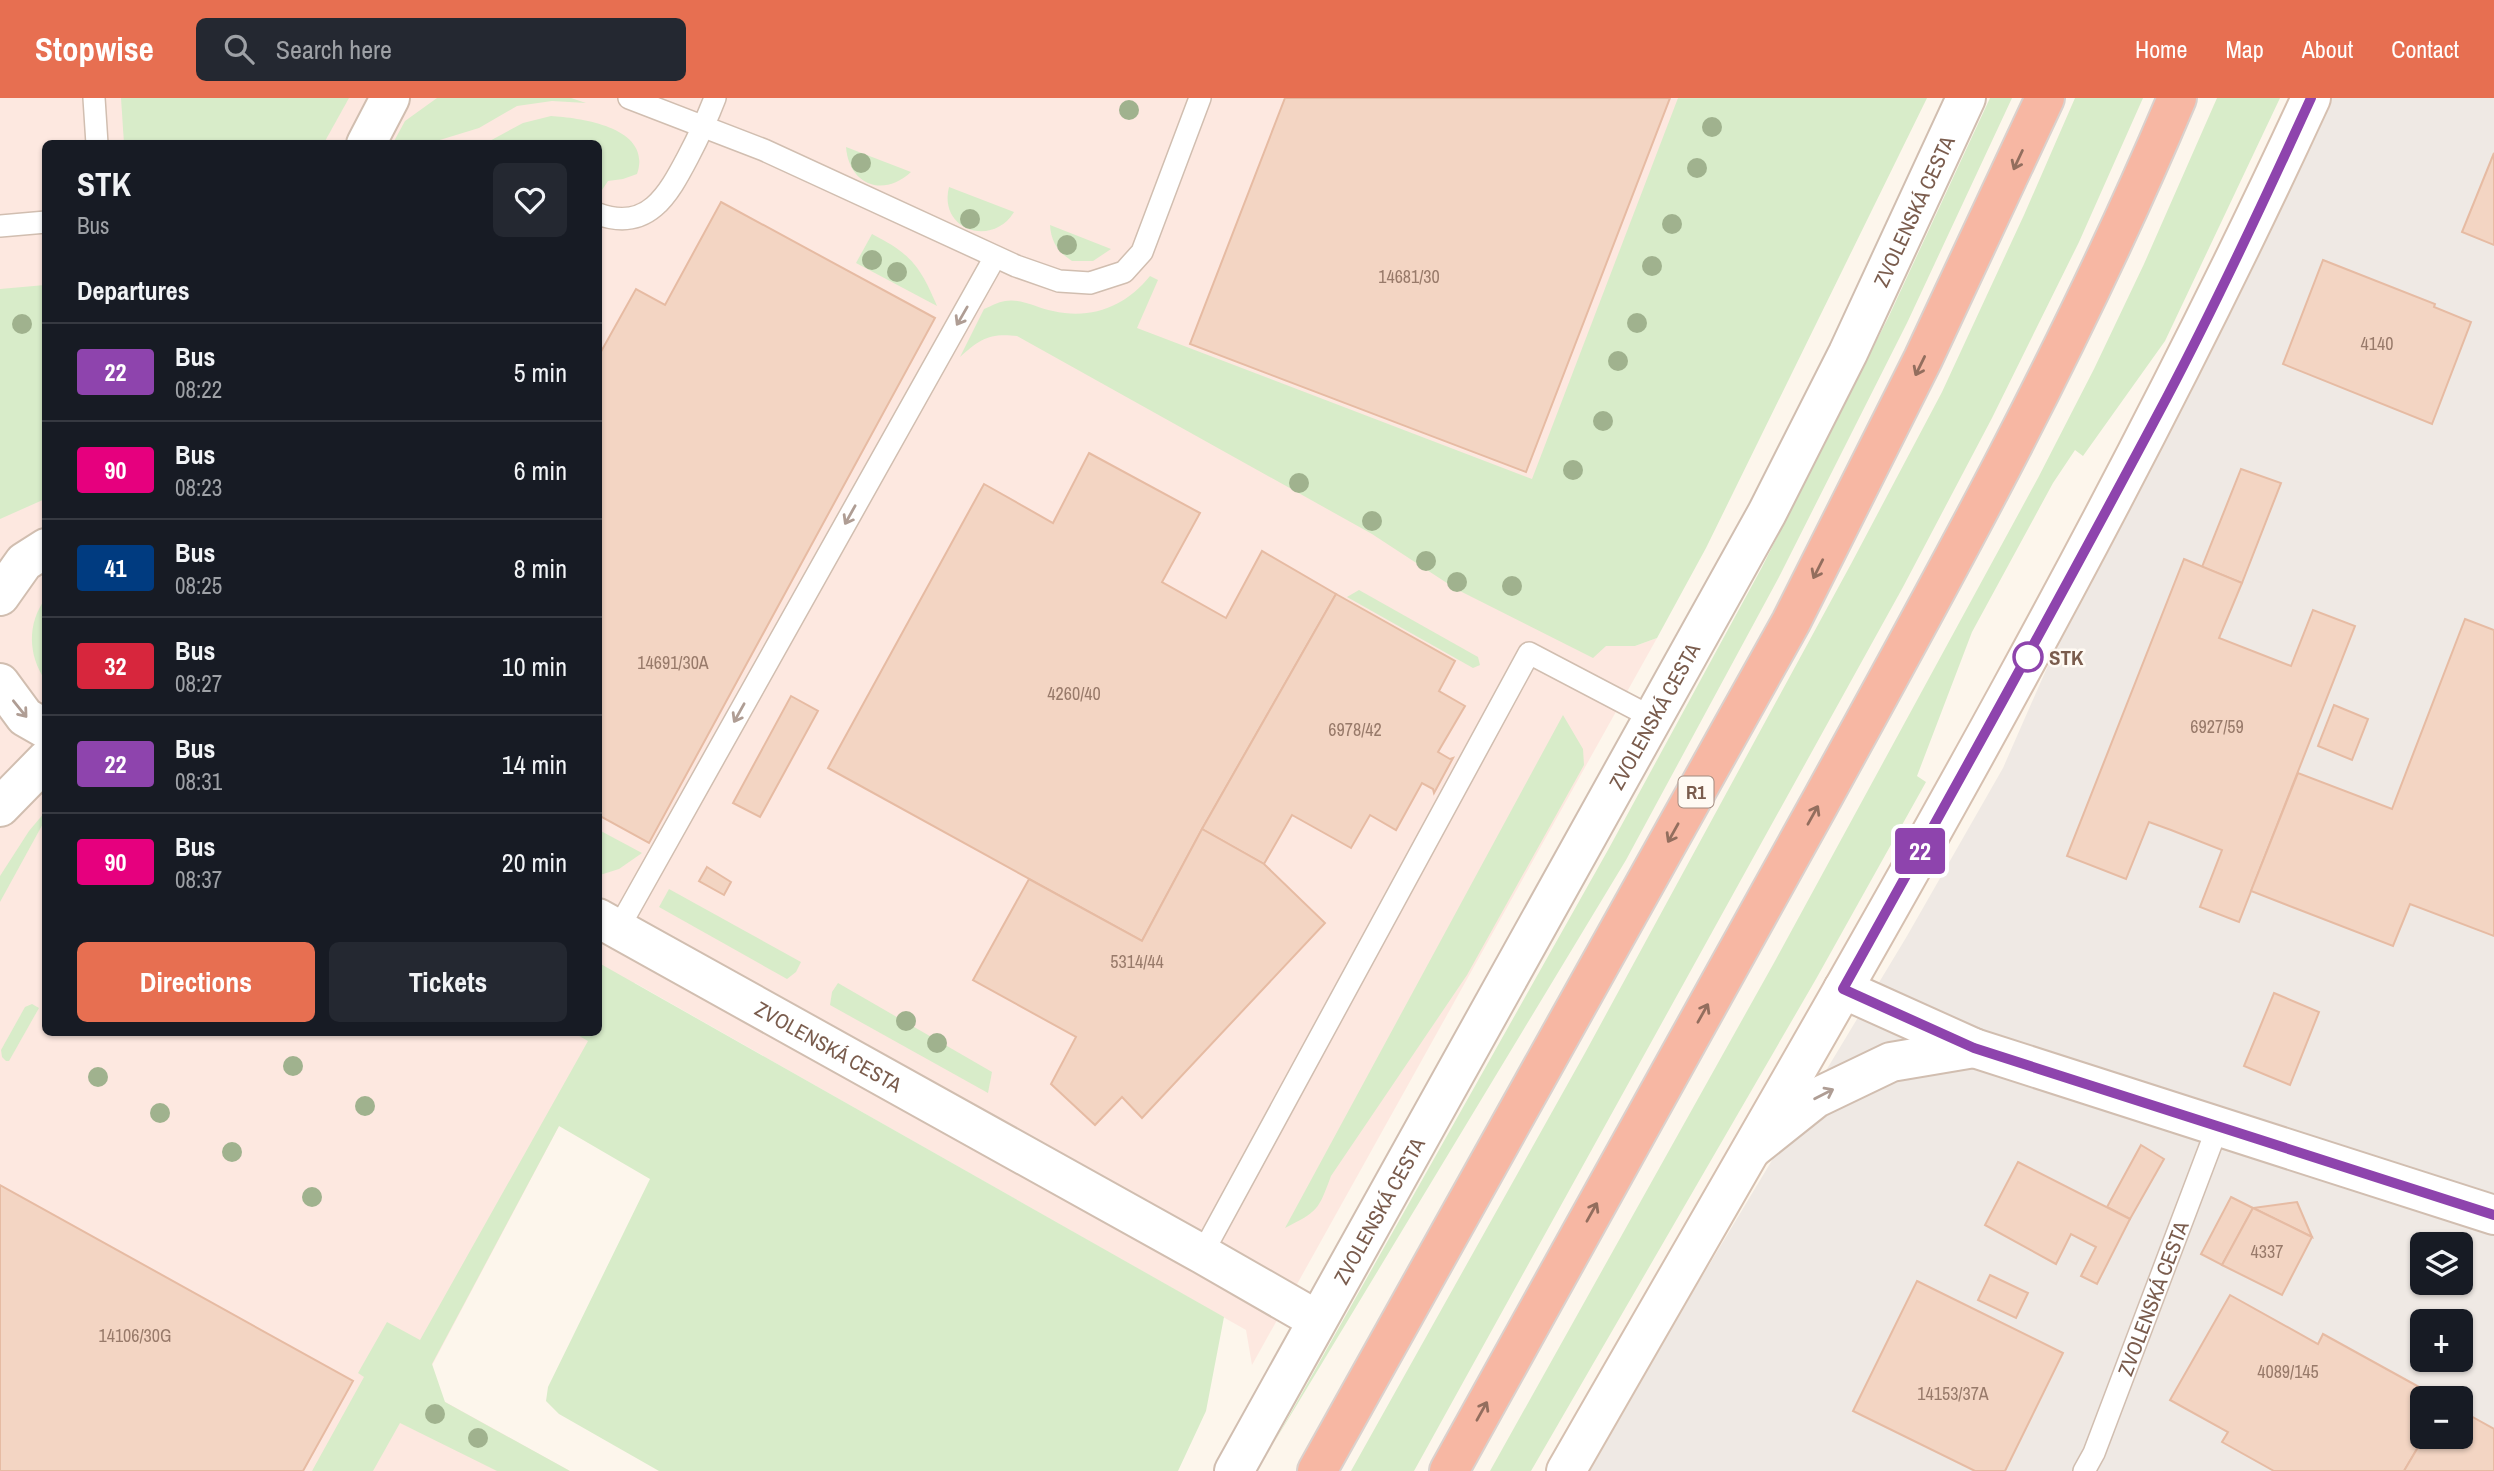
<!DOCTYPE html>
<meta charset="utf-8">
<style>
body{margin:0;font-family:"Archivo Narrow",sans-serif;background:#242831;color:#f1f3f6;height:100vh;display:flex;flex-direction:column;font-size:26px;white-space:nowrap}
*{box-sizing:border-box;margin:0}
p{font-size:23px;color:#9ea1a6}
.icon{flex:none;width:38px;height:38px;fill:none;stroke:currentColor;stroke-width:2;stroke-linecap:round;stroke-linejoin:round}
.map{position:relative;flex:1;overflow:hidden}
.panel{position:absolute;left:42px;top:42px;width:560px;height:896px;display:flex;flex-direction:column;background:#171b24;border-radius:10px;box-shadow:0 2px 5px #0004}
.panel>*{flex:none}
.badge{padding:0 14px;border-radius:5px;font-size:24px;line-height:46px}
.buttons{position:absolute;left:2410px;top:1134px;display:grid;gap:14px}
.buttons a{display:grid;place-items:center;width:63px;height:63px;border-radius:10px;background:#171b24;box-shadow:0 2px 5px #0004;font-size:35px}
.map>.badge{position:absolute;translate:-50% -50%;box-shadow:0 0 0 4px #fff}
h2{padding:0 35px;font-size:26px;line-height:63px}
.round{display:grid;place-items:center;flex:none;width:74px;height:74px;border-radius:10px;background:#242831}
.headline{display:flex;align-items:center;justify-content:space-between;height:119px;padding:0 35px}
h1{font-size:33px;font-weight:800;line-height:52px}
.button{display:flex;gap:14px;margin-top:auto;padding:14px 35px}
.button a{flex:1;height:80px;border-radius:10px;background:#e76f51;color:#fff;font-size:28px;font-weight:800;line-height:80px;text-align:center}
.button a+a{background:#242831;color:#f1f3f6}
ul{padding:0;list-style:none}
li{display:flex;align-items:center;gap:21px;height:98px;padding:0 35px;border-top:2px solid #363941}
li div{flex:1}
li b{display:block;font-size:26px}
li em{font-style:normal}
li .badge{min-width:77px;font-weight:700;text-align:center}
header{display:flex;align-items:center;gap:42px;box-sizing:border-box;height:98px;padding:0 35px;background:#e76f51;color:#fff}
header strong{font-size:33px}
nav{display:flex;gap:38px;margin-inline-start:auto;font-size:24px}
.search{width:490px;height:63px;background:#242831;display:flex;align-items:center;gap:18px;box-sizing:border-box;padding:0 24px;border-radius:10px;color:#9ea1a6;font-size:26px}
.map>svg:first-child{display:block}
.commercial{fill:#fde8e0;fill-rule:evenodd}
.industrial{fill:#efe9e4;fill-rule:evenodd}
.green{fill:#d8ecc9}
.building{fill:#f3d5c3;stroke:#e6bba3;stroke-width:2}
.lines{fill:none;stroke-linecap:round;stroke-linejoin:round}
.service-casing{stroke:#d1beb0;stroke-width:24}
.minor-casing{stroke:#d1beb0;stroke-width:42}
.secondary-casing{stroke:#d6c0b0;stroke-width:42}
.motorway-casing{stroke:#dad1cd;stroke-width:42}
.service{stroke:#fff;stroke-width:21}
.minor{stroke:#fff;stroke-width:38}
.secondary{stroke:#fff;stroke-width:38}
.motorway{stroke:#f7b7a3;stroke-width:38}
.tree{fill:#a0b28e}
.oneway{stroke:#936e5e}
.oneway2{stroke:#af9d94}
.line-casing{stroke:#fff;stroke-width:16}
.line{stroke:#8e44ad;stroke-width:10}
.stop-dot{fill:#fff;stroke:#8e44ad;stroke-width:3.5}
.labels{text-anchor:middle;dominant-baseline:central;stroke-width:5;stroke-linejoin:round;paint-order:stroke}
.number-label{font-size:18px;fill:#987a6a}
.shield{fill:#fffaf3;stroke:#a28b7f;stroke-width:2}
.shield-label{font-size:19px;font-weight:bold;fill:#7a5c4d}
.street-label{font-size:21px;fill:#7a5c4d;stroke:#fffaf3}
.stop-label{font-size:21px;font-weight:bold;fill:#7a5c4d;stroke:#fffaf3;text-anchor:start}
</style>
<header>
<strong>Stopwise</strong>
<div class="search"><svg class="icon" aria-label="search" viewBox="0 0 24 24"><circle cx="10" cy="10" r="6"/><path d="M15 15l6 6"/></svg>Search here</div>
<nav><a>Home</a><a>Map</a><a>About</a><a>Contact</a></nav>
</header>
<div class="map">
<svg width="2494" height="1373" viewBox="0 0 2494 1373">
<rect width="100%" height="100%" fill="#fdf6ec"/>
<path class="commercial" d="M0 0H1776L1635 548 1657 540 1252 1267 1246 1232 635 885 420 1290 570 1373H0ZM46 46H598V934H46Z"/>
<path class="industrial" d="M2297 0H2494V1373H1585L1907 838 2003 670ZM2422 1146H2460V1185H2422ZM2422 1223H2460V1262H2422ZM2422 1300H2460V1339H2422Z"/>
<g class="green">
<polygon points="121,0 349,0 324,45 124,46"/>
<polygon points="437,0 571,0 586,5 552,3 517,8 479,30 430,45 393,45 405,23"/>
<path d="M1678 0H1927L1706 450 1657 540 1635 548H1606L1593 560 1456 491 1372 436 1017 238C989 235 980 241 960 259L984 211C991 208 998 204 1005 203 1021 200 1037 210 1053 213 1092 222 1126 208 1150 178L1158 182 1137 230 1532 381Z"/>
<polygon points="1990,0 2012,0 1907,225 1779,479 1626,762 1275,1343 1608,752 1761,471 1889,218"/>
<polygon points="2075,0 2143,0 2079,144 1992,320 1903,489 1414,1373 1351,1373 1585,955 1851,466 1942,294 2024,117"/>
<polygon points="2217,0 2280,0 2165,243 2083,358 2075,352 2053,385 1972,534 1917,678 1926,684 1816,881 1531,1373 1490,1373 1775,863 2038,380 2094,271 2144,166"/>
<path d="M551 18C583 20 653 30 637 76L623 81 608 83 602 92 599 91 598 46 486 45 523 25Z"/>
<path d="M846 49 911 74C883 100 849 87 846 49Z"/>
<path d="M949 89 1014 114C992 150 938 132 949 89Z"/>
<path d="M1050 127 1111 151 1093 163H1072C1058 154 1051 144 1050 127Z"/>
<path d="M872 136C911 156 920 168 937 208L856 165Z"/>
<polygon points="45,187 45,401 0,421 0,191"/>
<polygon points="1359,492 1478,559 1480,567 1473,570 1347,499"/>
<path d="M45 501V582C28 557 27 526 45 501Z"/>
<path d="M1563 617 1583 651 1584 667 1467 877 1331 1078C1318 1113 1318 1113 1285 1130Z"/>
<polygon points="45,714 45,722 0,804 0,778 29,733"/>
<polygon points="598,732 599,732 642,755 619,771 600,777"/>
<polygon points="669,791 801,864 796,874 787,881 659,809"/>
<polygon points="599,865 1224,1219 1206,1313 1178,1373 659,1373 559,1316 546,1303 548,1289 650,1081 559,1028 432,1266 445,1304 570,1373 497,1373 400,1325 373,1373 312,1373 364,1279 358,1275 387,1224 420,1242 588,943 574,935 598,934"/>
<polygon points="838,885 992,974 988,995 830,907 832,894"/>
<polygon points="32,906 39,910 9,963 6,963 2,959 1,952 25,909"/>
</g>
<g class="building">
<polygon points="1285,0 1670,0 1526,374 1190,246"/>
<polygon points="2494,55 2494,147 2462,134"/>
<polygon points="721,104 935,220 649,745 598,717 598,259 636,191 665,207"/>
<polygon points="2323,162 2435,206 2434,209 2471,224 2432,326 2283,266"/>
<polygon points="1089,355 1200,415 1162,484 1226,520 1262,453 1336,496 1202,731 1142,843 828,670 984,386 1053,425"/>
<polygon points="2241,371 2281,385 2242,485 2202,469"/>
<polygon points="2184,461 2242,485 2219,540 2291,568 2313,512 2355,528 2239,824 2200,809 2222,752 2171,732 2149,724 2126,781 2067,758"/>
<polygon points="1336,496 1455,563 1439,593 1465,608 1438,654 1450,661 1453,660 1434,695 1433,691 1422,685 1396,732 1370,717 1351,750 1292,717 1264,766 1202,731"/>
<polygon points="2465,521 2494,532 2494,838 2410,806 2393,848 2251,793 2298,675 2392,711"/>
<polygon points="791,598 818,613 760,719 733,705"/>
<polygon points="2334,607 2368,621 2352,662 2318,648"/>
<polygon points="1202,731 1264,766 1325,825 1142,1020 1122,999 1095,1027 1051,986 1076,939 973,882 1029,781 1142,843"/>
<polygon points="707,769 731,784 724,797 699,783"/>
<polygon points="2274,895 2319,914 2290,987 2244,968"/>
<polygon points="2141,1047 2164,1061 2130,1121 2107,1109"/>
<polygon points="2018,1064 2130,1121 2097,1186 2081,1178 2096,1149 2071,1136 2056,1166 1985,1127"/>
<polygon points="0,1087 353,1283 303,1373 0,1373"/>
<polygon points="2231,1099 2253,1110 2222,1167 2201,1156"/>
<polygon points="2297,1104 2312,1139 2253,1110"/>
<polygon points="2253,1110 2312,1139 2282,1197 2222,1167"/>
<polygon points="1990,1177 2028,1195 2016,1220 1978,1202"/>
<polygon points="1917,1183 2063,1255 2005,1373 1975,1373 1853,1313"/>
<polygon points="2230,1197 2318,1246 2323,1236 2439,1300 2422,1300 2422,1339 2424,1339 2404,1373 2274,1373 2222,1344 2228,1334 2170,1302"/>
<polygon points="2460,1312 2494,1331 2494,1373 2404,1373 2424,1339 2460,1339"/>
</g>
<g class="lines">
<g class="service-casing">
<g id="service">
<polyline points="94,0 97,46"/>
<polyline points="629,0 764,52 1016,168 1059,183 1090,185 1124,174 1142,154 1200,0"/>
<path d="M598 116C648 134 668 97 688 59 698 40 707 21 715 0"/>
<polyline points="0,128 46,124"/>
<polyline points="618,831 995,159"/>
<polyline points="1202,1156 1529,555 1653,620"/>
<path id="s1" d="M2084 1373 2094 1355 2218 1028"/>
</g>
</g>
<g class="minor-casing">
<g id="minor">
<polyline points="366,46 390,0"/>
<polyline points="0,498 24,464 46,450"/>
<polyline points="0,585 25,619 46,631"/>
<polyline points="0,709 46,662"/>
<path id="s2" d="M598 820 1202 1156 1317 1222"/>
<polyline points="1843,891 1974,950 2494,1117"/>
<polyline points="1752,1051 1816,1000 1891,964 1974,950"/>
<path id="s3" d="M1234 1373 1767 415 1848 255 1966 0"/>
</g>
</g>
<g class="secondary-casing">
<path id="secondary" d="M1566 1373C1825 921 2093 473 2311 0"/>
</g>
<g class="motorway-casing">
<g id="motorway">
<polyline points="1317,1373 1791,524 1923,261 2045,0"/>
<path d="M1449 1373C1571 1152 1694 931 1817 710 1945 478 2074 245 2177 0"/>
</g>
</g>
<use href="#service" class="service"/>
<use href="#minor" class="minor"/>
<use href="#secondary" class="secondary"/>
<use href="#motorway" class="motorway"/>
</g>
<g class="tree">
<circle cx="1129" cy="12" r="10"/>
<circle cx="1712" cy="29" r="10"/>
<circle cx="861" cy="65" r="10"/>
<circle cx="1697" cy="70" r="10"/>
<circle cx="970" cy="121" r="10"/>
<circle cx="1672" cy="126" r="10"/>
<circle cx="1067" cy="147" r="10"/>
<circle cx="872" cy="162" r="10"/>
<circle cx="1652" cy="168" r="10"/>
<circle cx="897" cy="174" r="10"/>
<circle cx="1637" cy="225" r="10"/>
<circle cx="22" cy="226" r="10"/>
<circle cx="1618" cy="263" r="10"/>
<circle cx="1603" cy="323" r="10"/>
<circle cx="1573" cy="372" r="10"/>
<circle cx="1299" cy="385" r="10"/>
<circle cx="1372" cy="423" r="10"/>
<circle cx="1426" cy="463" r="10"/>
<circle cx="1457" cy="484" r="10"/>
<circle cx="1512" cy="488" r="10"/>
<circle cx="906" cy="923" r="10"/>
<circle cx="937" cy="945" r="10"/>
<circle cx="293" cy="968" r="10"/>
<circle cx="98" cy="979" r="10"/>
<circle cx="365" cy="1008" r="10"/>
<circle cx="160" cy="1015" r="10"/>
<circle cx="232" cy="1054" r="10"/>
<circle cx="312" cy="1099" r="10"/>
<circle cx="435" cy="1316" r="10"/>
<circle cx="478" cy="1340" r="10"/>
</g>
<defs><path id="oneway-shaft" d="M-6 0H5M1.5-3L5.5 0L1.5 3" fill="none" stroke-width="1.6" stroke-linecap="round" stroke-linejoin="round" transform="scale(1.75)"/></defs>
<g class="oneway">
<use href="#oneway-shaft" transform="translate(2018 62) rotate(115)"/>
<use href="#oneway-shaft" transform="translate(1920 268) rotate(116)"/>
<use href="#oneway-shaft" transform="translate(1818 471) rotate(117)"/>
<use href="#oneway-shaft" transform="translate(1813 717) rotate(-61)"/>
<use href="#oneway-shaft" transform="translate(1673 735) rotate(119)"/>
<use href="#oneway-shaft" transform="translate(1703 915) rotate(-61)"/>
<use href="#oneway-shaft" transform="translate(1592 1114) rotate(-61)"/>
<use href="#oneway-shaft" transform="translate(1482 1313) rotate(-61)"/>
</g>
<g class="oneway2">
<use href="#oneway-shaft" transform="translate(962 218) rotate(120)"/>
<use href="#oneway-shaft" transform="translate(850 417) rotate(119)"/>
<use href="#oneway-shaft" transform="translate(20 611) rotate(51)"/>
<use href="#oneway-shaft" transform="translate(739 615) rotate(119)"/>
<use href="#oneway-shaft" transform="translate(1824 996) rotate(-27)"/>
</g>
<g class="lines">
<g class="line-casing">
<path id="line" d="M2311 0C2265 101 2218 202 2166 301 2061 499 1952 695 1843 891L1974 950 2494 1117"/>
</g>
<use href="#line" class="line"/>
</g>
<circle class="stop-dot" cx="2028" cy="559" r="14"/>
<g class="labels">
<g class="number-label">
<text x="1409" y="178">14681/30</text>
<text x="2377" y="245">4140</text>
<text x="673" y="564">14691/30A</text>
<text x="1074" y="595">4260/40</text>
<text x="2217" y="628">6927/59</text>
<text x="1355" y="631">6978/42</text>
<text x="1137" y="863">5314/44</text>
<text x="2267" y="1153">4337</text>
<text x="135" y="1237">14106/30G</text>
<text x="2288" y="1273">4089/145</text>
<text x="1953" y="1295">14153/37A</text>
</g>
<rect class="shield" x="1678.5" y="678.5" width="35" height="31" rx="5"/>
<g class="shield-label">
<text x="1696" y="694">R1</text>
</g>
<g class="street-label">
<text stroke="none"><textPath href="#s3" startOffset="1432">ZVOLENSKÁ CESTA</textPath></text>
<text stroke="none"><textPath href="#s3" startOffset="864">ZVOLENSKÁ CESTA</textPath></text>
<text stroke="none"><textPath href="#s2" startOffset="264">ZVOLENSKÁ CESTA</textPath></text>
<text stroke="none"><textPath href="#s3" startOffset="298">ZVOLENSKÁ CESTA</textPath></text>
<text stroke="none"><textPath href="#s1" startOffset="186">ZVOLENSKÁ CESTA</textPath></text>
</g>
<g class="stop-label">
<text x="2049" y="559">STK</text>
</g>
</g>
</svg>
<div class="buttons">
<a><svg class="icon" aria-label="layers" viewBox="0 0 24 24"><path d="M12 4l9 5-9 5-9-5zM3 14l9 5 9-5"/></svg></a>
<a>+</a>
<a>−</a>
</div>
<b class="badge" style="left:1920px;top:753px;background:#8e44ad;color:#fff">22</b>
<section class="panel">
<div class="headline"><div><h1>STK</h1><p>Bus</p></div><a class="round"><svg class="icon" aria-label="heart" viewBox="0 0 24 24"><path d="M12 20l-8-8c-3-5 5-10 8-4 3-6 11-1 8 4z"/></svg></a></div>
<h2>Departures</h2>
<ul>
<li><span class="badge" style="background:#8e44ad;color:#fff">22</span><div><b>Bus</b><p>08:22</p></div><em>5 min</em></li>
<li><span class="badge" style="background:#e6007e;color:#fff">90</span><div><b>Bus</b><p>08:23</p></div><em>6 min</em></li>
<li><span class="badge" style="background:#003b80;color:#fff">41</span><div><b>Bus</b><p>08:25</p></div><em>8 min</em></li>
<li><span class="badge" style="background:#d7263d;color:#fff">32</span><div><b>Bus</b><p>08:27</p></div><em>10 min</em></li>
<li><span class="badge" style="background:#8e44ad;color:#fff">22</span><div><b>Bus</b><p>08:31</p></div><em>14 min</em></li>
<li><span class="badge" style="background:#e6007e;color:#fff">90</span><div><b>Bus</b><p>08:37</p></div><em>20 min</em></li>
</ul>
<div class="button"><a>Directions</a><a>Tickets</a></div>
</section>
</div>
